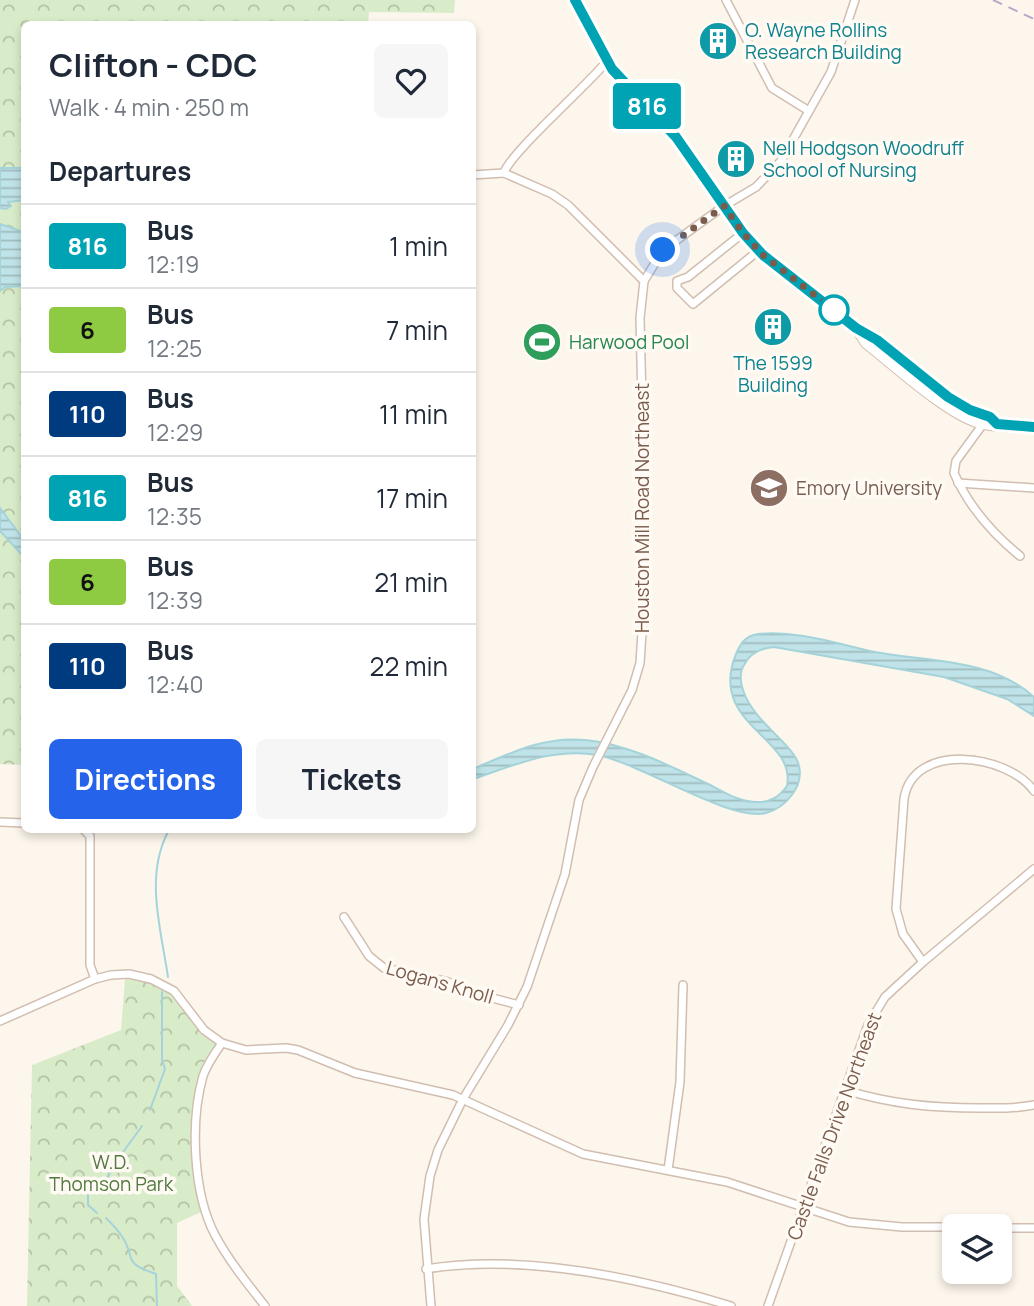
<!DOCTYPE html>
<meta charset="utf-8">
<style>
body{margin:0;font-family:Manrope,sans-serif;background:#f6f6f7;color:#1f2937;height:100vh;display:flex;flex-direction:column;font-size:26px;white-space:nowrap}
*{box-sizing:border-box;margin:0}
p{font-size:23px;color:#747a83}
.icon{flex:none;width:38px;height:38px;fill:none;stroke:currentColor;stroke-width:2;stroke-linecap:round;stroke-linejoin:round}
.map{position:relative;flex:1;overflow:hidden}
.side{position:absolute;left:21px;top:21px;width:455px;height:812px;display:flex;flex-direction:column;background:#fff;border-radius:10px;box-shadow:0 4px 10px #0003}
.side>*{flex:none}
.badge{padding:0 14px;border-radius:5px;font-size:24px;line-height:46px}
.tools{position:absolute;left:942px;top:1214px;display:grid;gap:14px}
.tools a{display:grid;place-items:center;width:70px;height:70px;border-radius:10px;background:#fff;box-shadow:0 4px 10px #0003;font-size:35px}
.you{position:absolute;width:35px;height:35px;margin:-18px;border:5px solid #fff;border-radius:50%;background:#1a73e8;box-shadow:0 0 0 10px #1a73e833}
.map>.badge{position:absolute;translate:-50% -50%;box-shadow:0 0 0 4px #fff}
h2{padding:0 28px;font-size:26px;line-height:63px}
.round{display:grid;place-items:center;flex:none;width:74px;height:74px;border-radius:10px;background:#f6f6f7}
.headline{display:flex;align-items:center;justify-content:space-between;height:119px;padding:0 28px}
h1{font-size:33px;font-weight:700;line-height:52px}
.cta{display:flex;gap:14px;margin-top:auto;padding:14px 28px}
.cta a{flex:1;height:80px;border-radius:10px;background:#2563eb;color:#fff;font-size:28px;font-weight:700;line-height:80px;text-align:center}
.cta a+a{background:#f6f6f7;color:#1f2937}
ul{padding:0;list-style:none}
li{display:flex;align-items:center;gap:21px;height:84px;padding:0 28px;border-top:2px solid #e0e1e3}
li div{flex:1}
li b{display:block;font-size:26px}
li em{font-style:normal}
li .badge{min-width:77px;font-weight:700;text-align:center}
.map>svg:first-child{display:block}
.forest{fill:url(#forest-crowns)}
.water{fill:url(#water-rules);stroke:#a5d3da;stroke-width:2}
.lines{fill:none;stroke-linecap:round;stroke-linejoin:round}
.stream{stroke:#a5d3da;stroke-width:2}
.street-casing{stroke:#d1beb0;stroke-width:10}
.secondary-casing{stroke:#d6c0b0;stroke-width:12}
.street{stroke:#fff;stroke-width:7}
.secondary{stroke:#fff;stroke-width:10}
.rail{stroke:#b9a8c9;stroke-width:2;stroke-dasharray:10 7;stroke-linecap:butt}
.line-casing{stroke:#fff;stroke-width:16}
.line{stroke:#00a3b4;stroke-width:10}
.walk{stroke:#7a5c4d;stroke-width:7;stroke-dasharray:0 12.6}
.stop-dot{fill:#fff;stroke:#00a3b4;stroke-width:3.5}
.labels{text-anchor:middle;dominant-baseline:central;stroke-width:7;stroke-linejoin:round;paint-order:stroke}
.culture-label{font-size:19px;fill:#0d838f;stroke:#fffaf3;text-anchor:start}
.leisure-label{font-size:19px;fill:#27864d;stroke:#fffaf3;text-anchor:start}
.education-label{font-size:19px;fill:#785e54;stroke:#fffaf3;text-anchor:start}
.street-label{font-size:19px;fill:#7a5c4d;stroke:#fffaf3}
.park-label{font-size:19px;fill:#537a41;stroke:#fffaf3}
</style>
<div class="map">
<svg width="1034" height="1306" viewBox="0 0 1034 1306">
<defs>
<pattern id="forest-crowns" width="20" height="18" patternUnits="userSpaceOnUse" patternTransform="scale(1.75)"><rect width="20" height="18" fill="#d8ecc9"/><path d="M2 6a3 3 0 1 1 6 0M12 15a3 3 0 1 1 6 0" fill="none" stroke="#b4c2a5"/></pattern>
<pattern id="water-rules" width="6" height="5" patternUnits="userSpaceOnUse" patternTransform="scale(1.75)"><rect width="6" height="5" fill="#bfe3e8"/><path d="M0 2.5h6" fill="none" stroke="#a0bbbe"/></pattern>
</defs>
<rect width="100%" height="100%" fill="#fdf6ec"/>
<g class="forest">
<polygon points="0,0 455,0 454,13 369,12 368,24 24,24 24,765 0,764"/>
<polygon points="125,979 149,981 165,988 177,999 202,1033 216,1044 200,1073 194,1102 192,1134 195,1181 201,1212 177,1223 177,1286 192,1306 27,1306 32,1065 121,1030"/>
</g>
<g class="water">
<polygon points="0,168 24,168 24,200 8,202 11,206 6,209 0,208"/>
<polygon points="0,224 23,232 24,225 24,286 5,287 0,291"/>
<polygon points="0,508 24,540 24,557 0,531"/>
<path d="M758 634C799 630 837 644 875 652 929 662 991 658 1034 697V716L1007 699 944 677 774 647C762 648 750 653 744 665 739 673 740 681 743 690 753 722 795 745 799 766 804 787 785 808 766 813 729 822 641 763 597 755 554 747 512 766 473 779V769C511 753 543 736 585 740 627 744 668 765 706 783 721 790 738 802 755 802 770 803 779 797 787 786 797 737 707 725 736 654 741 642 746 636 758 634Z"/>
</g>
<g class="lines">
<g class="stream">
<path d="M168 977C161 929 144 875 169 830"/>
<polyline points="150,1110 165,1069 162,1060 162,992"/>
<polyline points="97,1213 88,1205 88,1189 105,1182 113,1166 142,1126"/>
<path d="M106 1218C111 1223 117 1229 121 1235 138 1259 119 1261 156 1274L157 1306"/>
</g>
<g class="street-casing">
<g id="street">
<polyline points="726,0 772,88 809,111"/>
<polyline points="504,173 552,194 568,205 644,281"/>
<path d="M472 175 504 173C509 154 589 84 607 61"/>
<polyline points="743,233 688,277 677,281 677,288 693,304 758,251"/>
<path d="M983 424 956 461 954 473C968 505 993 534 1020 556"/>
<polyline points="958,483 1034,488"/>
<path d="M1034 791C1008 754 913 741 904 799L896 909 903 934 923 962 1034 869"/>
<polyline points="0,822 24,823"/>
<polyline points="84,830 90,836 90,965 95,979"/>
<polyline points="344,917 369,956 384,968 448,982 473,993 519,1005"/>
<polyline points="0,1021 95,979 111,975 129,974 151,979 174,991 204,1030 222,1043 246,1050 286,1048 298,1050 355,1073 453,1095 583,1154 727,1182 849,1222 902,1227 954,1227"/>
<path d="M222 1043C215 1053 207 1064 203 1076 190 1122 193 1193 215 1235 229 1261 247 1283 265 1306"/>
<path d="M845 1090C891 1104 931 1108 980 1108 998 1108 1016 1109 1034 1105"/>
<polyline points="668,1170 680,1082 683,985"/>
<polyline points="999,1228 1034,1228"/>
<path d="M426 1269C523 1253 639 1278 731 1306"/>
<polyline points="431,1306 424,1219 430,1176 438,1150 463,1099 508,1025 527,987 565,874 579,800 593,767 632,690 640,663 646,571 640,318 644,281 663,250 724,206 756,187 781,161 831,72 855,0"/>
<polyline points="768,1306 868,1025 885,997 923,962"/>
</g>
</g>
<g class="secondary-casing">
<g id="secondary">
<polyline points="575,0 612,70 676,137 743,233 757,250 856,328 877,340 948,397 970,410 990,417 997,424"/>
<path d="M858 331 866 343C893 364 948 415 980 423 993 427 1020 427 1034 427"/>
</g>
</g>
<use href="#street" class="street"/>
<use href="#secondary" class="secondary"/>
<polyline class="rail" points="993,0 1034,19"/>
</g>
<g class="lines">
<g class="line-casing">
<polyline id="line" points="575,0 612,69 676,137 743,233 763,255 856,328 877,340 948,397 970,410 990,417 997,424 1034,427"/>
</g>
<use href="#line" class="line"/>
<polyline class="walk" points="663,250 724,206 743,233 763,255 834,310"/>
</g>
<defs>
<g id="building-disc" transform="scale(2.0125)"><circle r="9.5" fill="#0f9aa8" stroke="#fffaf3"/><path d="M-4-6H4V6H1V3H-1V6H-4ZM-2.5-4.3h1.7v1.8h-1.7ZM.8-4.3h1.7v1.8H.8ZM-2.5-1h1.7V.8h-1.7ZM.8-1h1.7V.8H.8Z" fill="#fff"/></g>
<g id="stadium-disc" transform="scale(2.0125)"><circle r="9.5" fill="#2e9e5b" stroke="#fffaf3"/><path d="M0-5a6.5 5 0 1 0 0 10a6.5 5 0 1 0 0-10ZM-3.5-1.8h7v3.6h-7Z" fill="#fff"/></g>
<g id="university-disc" transform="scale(2.0125)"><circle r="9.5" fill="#8d6e63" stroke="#fffaf3"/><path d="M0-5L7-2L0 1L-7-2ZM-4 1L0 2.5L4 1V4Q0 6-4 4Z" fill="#fff"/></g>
</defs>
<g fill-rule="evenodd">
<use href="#building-disc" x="718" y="41"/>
<use href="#building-disc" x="736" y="159"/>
<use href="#building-disc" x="773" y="327"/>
<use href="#stadium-disc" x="542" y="342"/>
<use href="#university-disc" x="769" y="488"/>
</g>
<circle class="stop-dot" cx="834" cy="310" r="14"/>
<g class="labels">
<g class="culture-label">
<text x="745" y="30">O. Wayne Rollins<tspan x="745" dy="22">Research Building</tspan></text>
<text x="763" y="148">Nell Hodgson Woodruff<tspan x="763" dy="22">School of Nursing</tspan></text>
<text x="773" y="363" text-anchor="middle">The 1599<tspan x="773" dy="22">Building</tspan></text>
</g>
<g class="leisure-label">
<text x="569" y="342">Harwood Pool</text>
</g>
<g class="education-label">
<text x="796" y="488">Emory University</text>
</g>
<g class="street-label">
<text transform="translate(642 508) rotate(-90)">Houston Mill Road Northeast</text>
<text transform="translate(440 982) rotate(16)">Logans Knoll</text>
<text transform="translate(834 1126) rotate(-70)">Castle Falls Drive Northeast</text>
</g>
<g class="park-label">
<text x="111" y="1162">W.D.<tspan x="111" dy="22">Thomson Park</tspan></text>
</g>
</g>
</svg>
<div class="tools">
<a><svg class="icon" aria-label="layers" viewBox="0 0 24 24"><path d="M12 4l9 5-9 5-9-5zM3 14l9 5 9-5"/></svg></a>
</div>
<div class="you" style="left:663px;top:250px"></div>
<b class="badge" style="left:647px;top:106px;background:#00a3b4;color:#fff">816</b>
<section class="side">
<div class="headline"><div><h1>Clifton - CDC</h1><p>Walk · 4 min · 250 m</p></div><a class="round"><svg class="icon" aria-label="heart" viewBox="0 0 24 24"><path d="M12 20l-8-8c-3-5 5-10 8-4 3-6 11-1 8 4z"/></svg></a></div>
<h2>Departures</h2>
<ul>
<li><span class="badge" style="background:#00a3b4;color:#fff">816</span><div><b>Bus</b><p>12:19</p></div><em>1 min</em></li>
<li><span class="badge" style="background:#8fca43;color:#111">6</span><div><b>Bus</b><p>12:25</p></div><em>7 min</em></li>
<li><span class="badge" style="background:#003b80;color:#fff">110</span><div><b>Bus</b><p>12:29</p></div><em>11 min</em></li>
<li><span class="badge" style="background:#00a3b4;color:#fff">816</span><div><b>Bus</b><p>12:35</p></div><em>17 min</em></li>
<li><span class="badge" style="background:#8fca43;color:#111">6</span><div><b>Bus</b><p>12:39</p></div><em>21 min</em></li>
<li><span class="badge" style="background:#003b80;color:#fff">110</span><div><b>Bus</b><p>12:40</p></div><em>22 min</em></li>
</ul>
<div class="cta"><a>Directions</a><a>Tickets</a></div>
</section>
</div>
